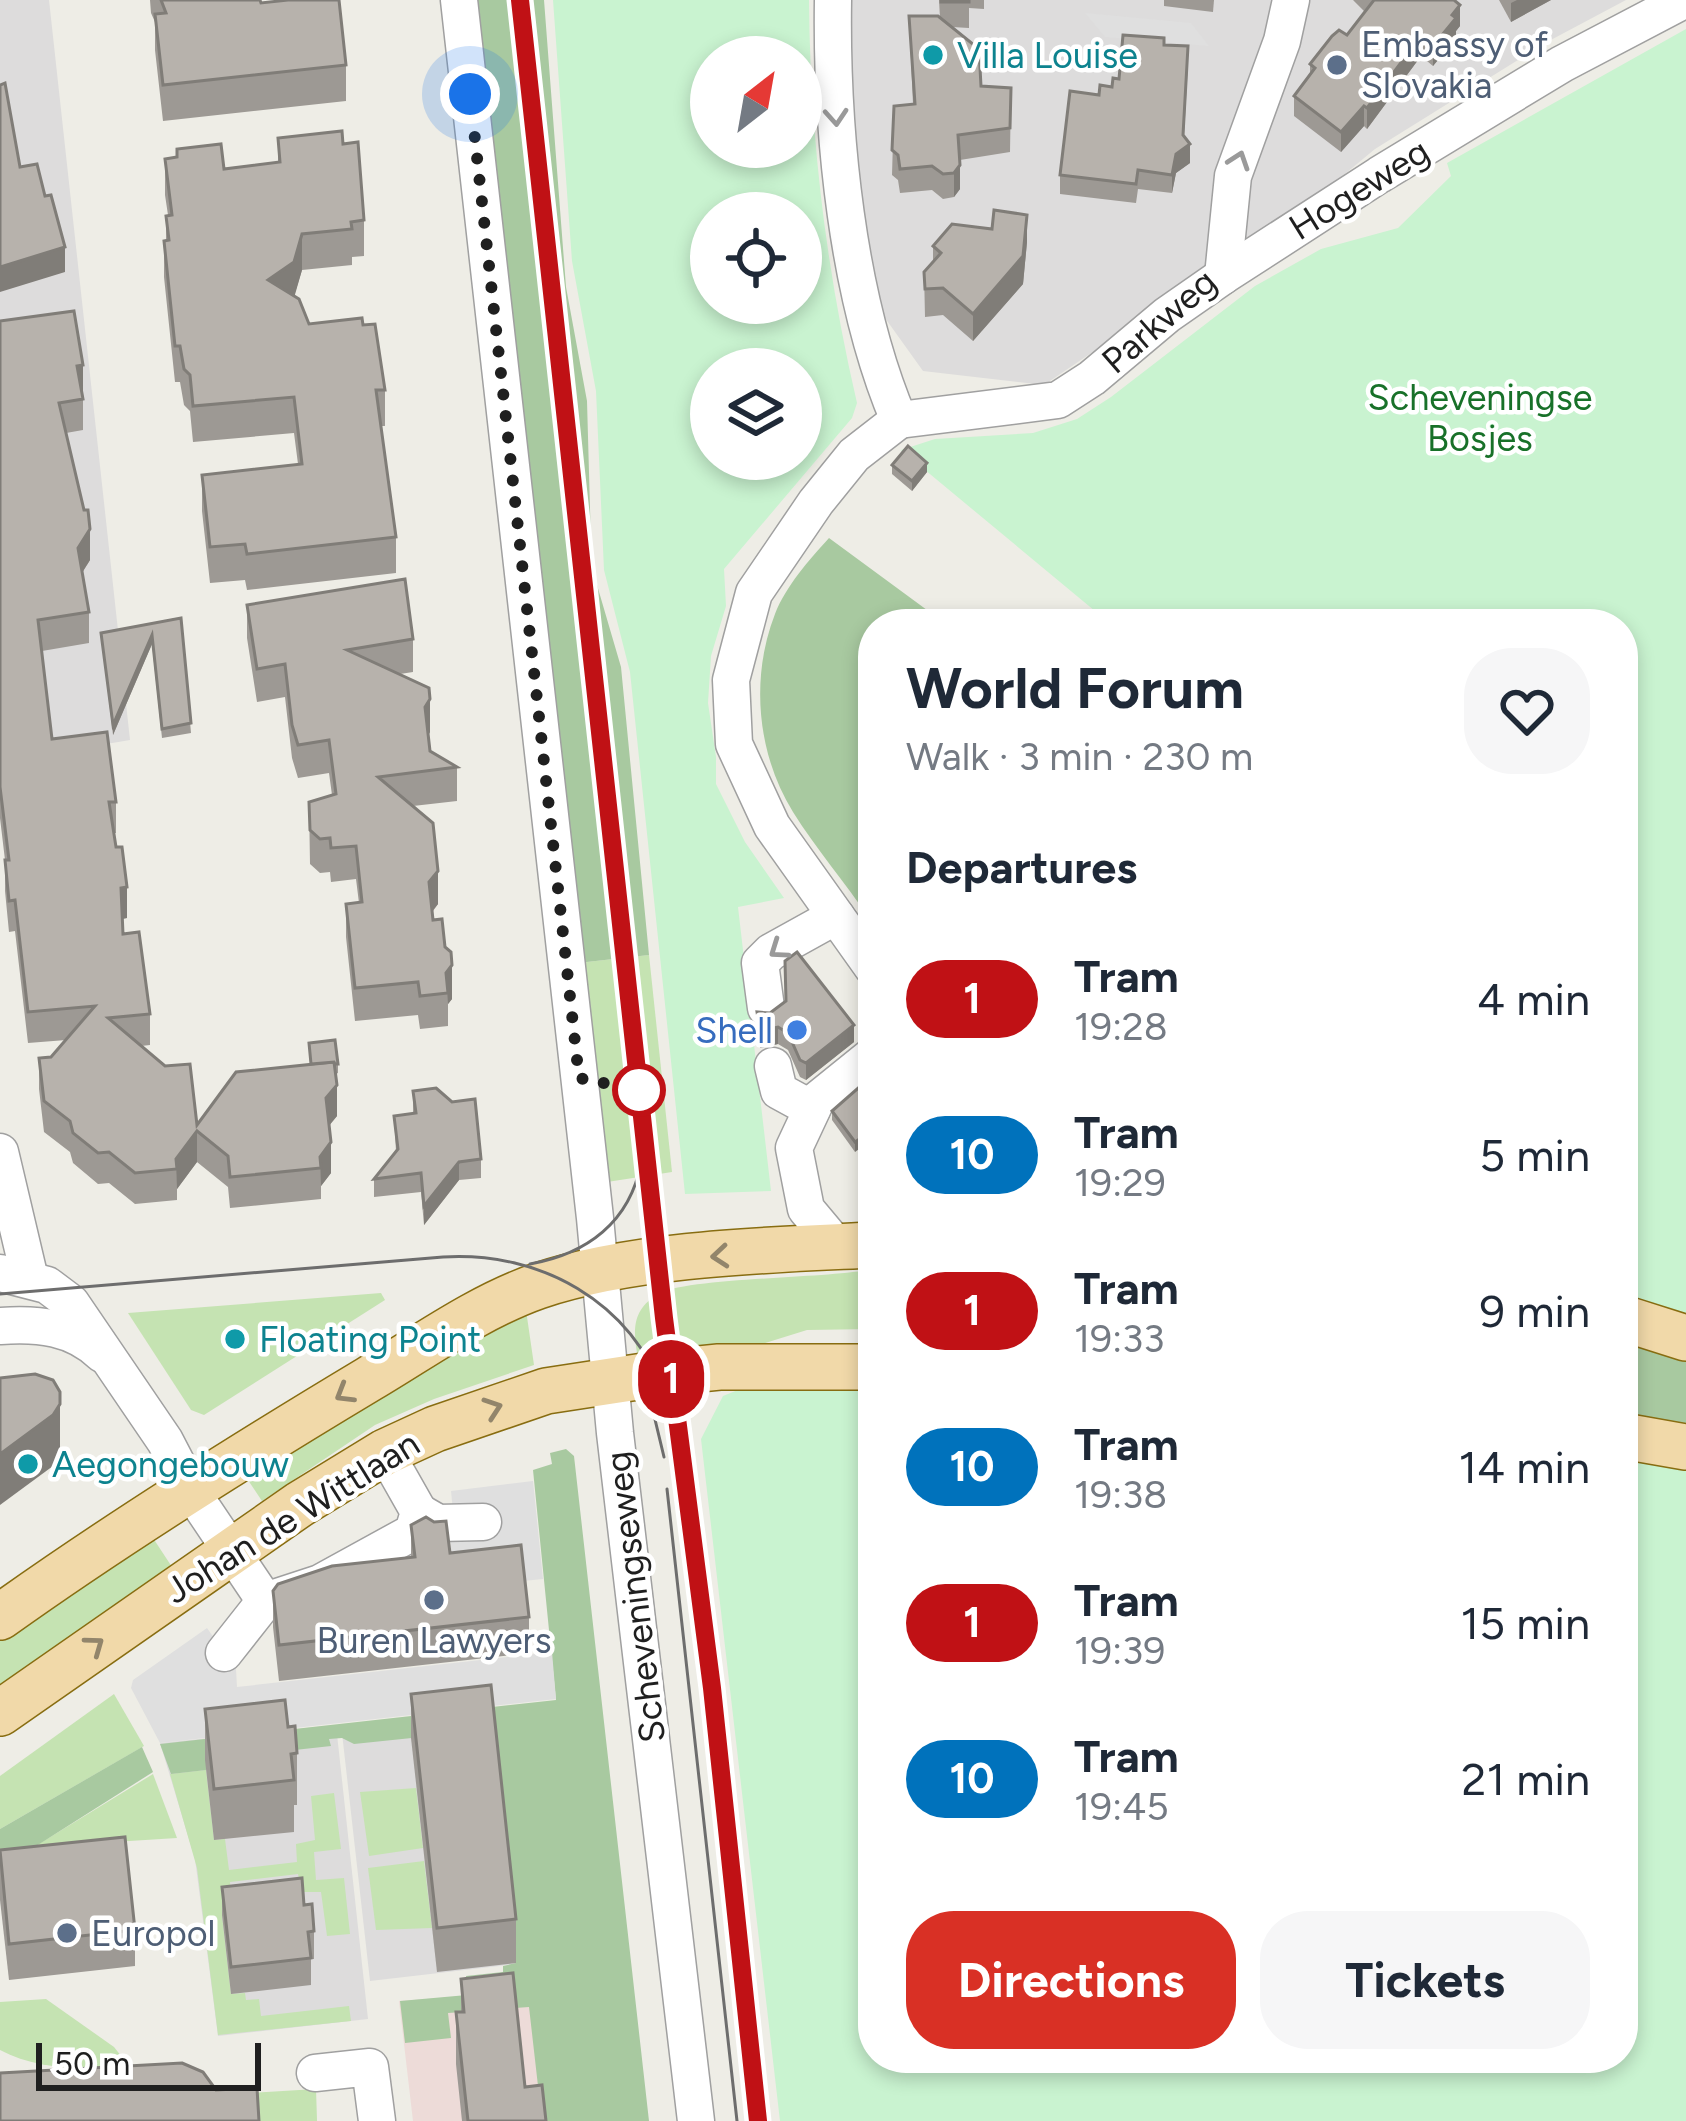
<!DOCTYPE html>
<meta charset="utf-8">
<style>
body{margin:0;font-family:Figtree,sans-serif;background:#f6f6f7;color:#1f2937;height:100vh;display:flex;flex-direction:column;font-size:45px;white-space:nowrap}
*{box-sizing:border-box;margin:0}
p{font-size:39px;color:#747a83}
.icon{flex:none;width:66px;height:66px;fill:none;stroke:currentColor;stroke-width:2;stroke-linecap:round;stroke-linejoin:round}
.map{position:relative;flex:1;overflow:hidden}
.panel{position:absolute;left:858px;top:609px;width:780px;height:1464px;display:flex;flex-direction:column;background:#fff;border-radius:48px;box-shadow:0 6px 18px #0003}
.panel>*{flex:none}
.badge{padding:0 24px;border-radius:39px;font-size:42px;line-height:78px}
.needle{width:78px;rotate:31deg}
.buttons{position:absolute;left:690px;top:36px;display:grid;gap:24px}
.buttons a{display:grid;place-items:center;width:132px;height:132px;border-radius:50%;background:#fff;box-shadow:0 6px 18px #0003;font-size:60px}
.scale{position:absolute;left:36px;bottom:30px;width:225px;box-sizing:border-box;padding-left:12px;border:6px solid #1f1f1f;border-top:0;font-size:33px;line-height:42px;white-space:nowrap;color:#1f1f1f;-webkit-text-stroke:9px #fff;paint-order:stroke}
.you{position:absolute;width:60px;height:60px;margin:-30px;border:9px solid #fff;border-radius:50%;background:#1a73e8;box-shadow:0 0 0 18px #1a73e833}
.map>.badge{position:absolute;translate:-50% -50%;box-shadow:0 0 0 6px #fff}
h2{padding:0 48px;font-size:45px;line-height:108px}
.round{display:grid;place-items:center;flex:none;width:126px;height:126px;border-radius:48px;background:#f6f6f7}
.head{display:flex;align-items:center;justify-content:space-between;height:204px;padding:0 48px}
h1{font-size:57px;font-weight:700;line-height:90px}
.action{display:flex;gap:24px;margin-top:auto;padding:24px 48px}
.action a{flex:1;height:138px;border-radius:48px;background:#d93025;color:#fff;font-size:48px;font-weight:700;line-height:138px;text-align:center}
.action a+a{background:#f6f6f7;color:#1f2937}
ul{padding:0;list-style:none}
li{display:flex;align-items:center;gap:36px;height:156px;padding:0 48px}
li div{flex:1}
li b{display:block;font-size:45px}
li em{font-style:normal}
li .badge{min-width:132px;font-weight:700;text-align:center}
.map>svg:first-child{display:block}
.residential{fill:#dddcdc}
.commercial{fill:#eddbd8}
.grass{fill:#c5e3b2}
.forest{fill:#a8c9a0}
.park{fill:#c9f3d0;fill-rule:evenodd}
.parking{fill:#dfdfdf}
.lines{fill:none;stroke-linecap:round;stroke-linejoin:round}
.minor-casing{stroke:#a0a0a0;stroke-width:39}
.major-casing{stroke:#886d11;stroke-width:48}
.minor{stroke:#fff;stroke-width:36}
.major{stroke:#f1d9a9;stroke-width:45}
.tram{stroke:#6d6d6d;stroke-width:3}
.wall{fill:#9d9994}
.shaded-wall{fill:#807d78}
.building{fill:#b7b2ac;stroke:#807d78;stroke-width:3}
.oneway{stroke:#9a9a9a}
.oneway2{stroke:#92856b}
.line-casing{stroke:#fff;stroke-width:27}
.line{stroke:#c01115;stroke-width:18}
.walk{stroke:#1f1f1f;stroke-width:12;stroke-dasharray:0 21.6}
.culture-dot{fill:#0f9aa8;stroke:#fff;stroke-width:4.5}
.service-dot{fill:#5c6f8a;stroke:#fff;stroke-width:4.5}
.shop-dot{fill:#3f7fe0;stroke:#fff;stroke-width:4.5}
.stop-dot{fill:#fff;stroke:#c01115;stroke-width:6}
.labels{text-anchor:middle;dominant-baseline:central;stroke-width:9;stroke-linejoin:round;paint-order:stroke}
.service-label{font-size:36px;fill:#4e5e75;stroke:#fff;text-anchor:start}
.culture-label{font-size:36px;fill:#0d838f;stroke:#fff;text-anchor:start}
.street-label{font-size:36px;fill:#1f1f1f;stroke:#fff}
.park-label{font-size:36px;fill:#187129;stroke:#fff}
.shop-label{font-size:36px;fill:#366cbe;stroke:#fff;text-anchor:end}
</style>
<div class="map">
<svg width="1686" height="2121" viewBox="0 0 1686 2121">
<rect width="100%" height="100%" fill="#eeede6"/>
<g class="residential">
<polygon points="0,0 49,0 130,740 0,762"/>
<polygon points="851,0 1626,0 1547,42 1375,149 1299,212 1044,385 923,371 875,304 857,185 848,56"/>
<polygon points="490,1717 517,1964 370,1981 342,1733"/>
<polygon points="336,1725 368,2019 218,2036 195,1859 160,1743"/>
</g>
<polygon class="commercial" points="563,1989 581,2121 413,2121 399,2001"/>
<g class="grass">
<polygon points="649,955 672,1172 594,1184 569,964"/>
<path d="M873 1269V1329L807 1330 762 1344 637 1353C633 1328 633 1311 656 1295 683 1277 827 1279 873 1269Z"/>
<polygon points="381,1293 385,1300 204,1415 191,1410 128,1313"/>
<polygon points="526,1310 534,1365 434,1399 375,1425 262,1501 246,1477 371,1398"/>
<polygon points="151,1535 172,1567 0,1687 0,1635"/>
<polygon points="114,1694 144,1746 0,1829 0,1776"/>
<polygon points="206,1770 214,1840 225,1839 229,1870 297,1862 296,1844 315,1840 311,1796 334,1793 341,1849 314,1852 316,1880 344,1878 350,1934 327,1936 321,1892 302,1892 298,1874 230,1882 233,1913 222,1916 231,1994 245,1993 246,2000 259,1999 261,2016 349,2006 351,2021 218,2035 197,1868 170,1774"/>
<polygon points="153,1774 177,1838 34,1847"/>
<polygon points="416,1788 423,1848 369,1856 360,1792"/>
<polygon points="424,1861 432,1928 376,1930 368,1868"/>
<path d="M46 1999 114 2047 129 2066C85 2069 39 2071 0 2050V2002Z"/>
<polygon points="316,2089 317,2121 0,2121 218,2095"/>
</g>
<g class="forest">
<polygon points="467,0 544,0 566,287 587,401 591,544 597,585 621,667 649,955 569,964"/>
<path d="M829 538 946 624H873V916L869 918C845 882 816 849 793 812 757 754 750 678 775 614 786 586 809 560 829 538Z"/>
<polygon points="1623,1337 1686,1356 1686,1429 1623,1418"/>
<polygon points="566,1449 574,1456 649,2121 542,2121 529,2007 448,2013 451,2038 405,2043 400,2001 467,1995 466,1976 503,1972 503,1966 516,1963 431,1736 354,1744 342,1738 329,1739 331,1746 206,1760 206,1770 171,1774 160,1744 556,1700 533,1470 552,1464 550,1453"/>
<polygon points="142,1747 153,1772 0,1869 0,1829"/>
</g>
<g class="park">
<path d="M553 0H809C810 138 826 269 857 403L852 418 724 569 726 606 711 656 708 703 716 757V784L745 842 784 898 738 907 771 1191 685 1194 630 672 604 570 596 391 572 261ZM711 57H801V147H711ZM711 213H801V303H711ZM711 369H801V459H711Z"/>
<polygon points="1686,29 1686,1321 1623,1302 1623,624 1124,624 1101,616 901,450 935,439 1033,433 1077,419 1111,397 1255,286 1321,249 1398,228 1451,176 1447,163"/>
<polygon points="768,1378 873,1386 873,2058 1623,2058 1623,1454 1686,1465 1686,2121 780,2121 701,1439 723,1396"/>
</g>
<g class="parking">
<polygon points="1085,13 1191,23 1209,46 1105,37"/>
<polygon points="533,1481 543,1579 455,1588 447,1512 453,1511 451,1491"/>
<polygon points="207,1628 219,1645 235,1651 237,1687 552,1652 556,1699 160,1743 131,1688 133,1680"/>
</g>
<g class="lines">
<g class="minor-casing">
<g id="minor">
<polyline points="459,0 595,1218 615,1433 696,2121"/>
<path d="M833 0C831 132 847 298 899 420"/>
<polyline points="1223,276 1233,176 1282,41 1291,0"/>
<polyline points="899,420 1058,400 1092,378 1167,315 1223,276 1379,175 1562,64 1684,0"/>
<polyline points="873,968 772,826 734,744 731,680 754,593 816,502 854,455 899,420"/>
<polyline points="766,1008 760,963 771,952 836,916"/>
<polyline points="773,1066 779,1091 812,1109"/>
<polyline points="0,1152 30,1279"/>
<polyline points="837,1246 806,1209 794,1148 816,1101 873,1055"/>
<polyline points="0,1273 47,1285 71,1303 165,1441 191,1491 265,1601 320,1583 413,1532 419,1512 385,1452"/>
<path d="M0 1326C38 1323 74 1327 102 1354"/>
<polyline points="419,1512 438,1523 483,1522"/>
<polyline points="224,1653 265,1601"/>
<polyline points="315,2073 370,2067 377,2121"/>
</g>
</g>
<g class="major-casing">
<g id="major">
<polyline points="1623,1318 1686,1338"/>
<polyline points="1623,1436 1686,1447"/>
<path d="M0 1617C119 1532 244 1454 369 1379 423 1347 478 1307 538 1286 636 1253 769 1250 873 1245"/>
<polyline points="0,1713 300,1504 385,1452 435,1429 546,1391 670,1372 719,1367 873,1367"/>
</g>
</g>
<use href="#minor" class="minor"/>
<use href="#major" class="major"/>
<g class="tram">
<polyline points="520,0 664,1318 713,1688 758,2121"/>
<path d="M530 1264C587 1254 630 1222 641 1163"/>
<path d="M0 1294 443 1257C540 1251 631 1301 664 1395"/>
<polyline points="640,1377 652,1407 664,1457"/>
<polyline points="667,1489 737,2121"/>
</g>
</g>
<g class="wall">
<polygon points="150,0 260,0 261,3 346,65 346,101 163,121 155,50 155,22 151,13"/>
<polygon points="939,0 984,0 984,9 969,8 969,28 952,27 981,86 1011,88 1010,152 960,160 960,189 954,197 943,199 932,190 900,193 898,180 892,175 894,106 913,104 909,16 940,18"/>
<polygon points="1164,0 1214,0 1213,12 1164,6"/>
<polygon points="1353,0 1453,0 1460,26 1456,31 1456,38 1433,66 1421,56 1367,129 1364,126 1341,152 1294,116 1294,96 1310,75 1310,64 1347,35 1365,12"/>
<polygon points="1499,0 1551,0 1511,22"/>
<polygon points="1164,45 1188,64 1184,136 1190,163 1176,173 1172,193 1138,189 1136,203 1060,194 1060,175 1099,95"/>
<polygon points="278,138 343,144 364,220 364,256 352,257 352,265 302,270 294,296 309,324 363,325 385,390 385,426 381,426 396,537 396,573 247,590 245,580 210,583 202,511 202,475 298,464 294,433 193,442 190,411 184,405 180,382 175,382 164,277 164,241 166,240 166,216 168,215 165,195 165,159 177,157 224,169 278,163"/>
<polygon points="1027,242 1023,284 973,341 943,315 925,317 924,272 933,261 933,246"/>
<polygon points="0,321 83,396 83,430 66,433 90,560 82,573 89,612 89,643 42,651 52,739 116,802 116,833 114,833 127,918 122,919 123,934 150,1014 150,1045 141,1046 197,1125 338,1064 338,1073 336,1074 337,1116 329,1126 331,1173 321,1186 321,1199 230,1208 228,1187 197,1162 177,1189 177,1200 135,1204 109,1183 98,1184 73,1163 70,1152 44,1132 39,1089 39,1058 51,1057 66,1040 28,1043 15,931 9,932 5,891 5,860 0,818"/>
<polygon points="892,465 927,472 912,491 892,474"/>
<polygon points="247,605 413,639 413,672 400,674 430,732 428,736 430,751 457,767 457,801 413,806 438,904 433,911 433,920 452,999 448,1004 448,1026 420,1029 418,1015 355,1021 346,937 346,904 359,903 356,879 331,882 330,872 320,873 310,864 309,802 332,795 329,773 298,778 292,758 285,697 257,702 247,638"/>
<polygon points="181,618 191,733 162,738 152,644 113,735 101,633"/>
<polygon points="757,1012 854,1042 806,1080 800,1077 788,1050 778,1044 760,1048"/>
<polygon points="873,1075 855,1152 832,1120 832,1111"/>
<polygon points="413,1091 481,1159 481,1178 459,1180 424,1225 421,1192 374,1197 374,1179 396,1151 394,1116 413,1113"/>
<polygon points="411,1525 529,1617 529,1653 279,1681 273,1627 273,1591 411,1557"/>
<polygon points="411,1694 516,1919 516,1963 437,1972 411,1738"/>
<polygon points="205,1709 288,1727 297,1753 297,1805 294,1805 294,1832 214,1840 205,1760"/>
<polygon points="0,1850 135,1930 135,1966 9,1980 0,1900"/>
<polygon points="222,1887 304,1905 314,1931 314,1959 311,1959 311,1985 231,1994 222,1915"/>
<polygon points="461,1979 525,2087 546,2121 462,2121 456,2064 456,2012 461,2012"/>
</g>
<g class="shaded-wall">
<polygon points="1517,0 1551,0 1511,22 1511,3"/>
<polygon points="1460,5 1460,26 1456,31 1456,38 1433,66 1433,46"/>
<polygon points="1421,36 1421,56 1367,129 1367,108"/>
<polygon points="1188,46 1183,149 1190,144 1190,163 1176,173 1172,193 1172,175"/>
<polygon points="1364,106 1364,126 1341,152 1341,132"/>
<polygon points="960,165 960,189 954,197 954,173"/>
<polygon points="1027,215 1027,242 1023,284 973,341 973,314"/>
<polygon points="302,234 302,270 294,298 268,280"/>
<polygon points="65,247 65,272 0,292 0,267"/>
<polygon points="83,365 83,396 77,397 77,366"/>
<polygon points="927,463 927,472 912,491 912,481"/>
<polygon points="90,529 90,560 78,579 78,548"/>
<polygon points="152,635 152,644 113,735 113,725"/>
<polygon points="430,699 430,732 425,740 425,707"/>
<polygon points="438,871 438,904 429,915 429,882"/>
<polygon points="127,887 127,918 121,919 121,888"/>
<polygon points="452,965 452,999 448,1004 446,973"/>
<polygon points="854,1025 854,1042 806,1080 806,1063"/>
<polygon points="778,1027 778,1044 760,1048 760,1031"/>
<polygon points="337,1085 337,1116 326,1129 326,1098"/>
<polygon points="873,1130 873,1139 855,1152 855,1142"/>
<polygon points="197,1131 197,1162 177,1189 176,1159"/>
<polygon points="331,1142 331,1173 321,1186 320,1157"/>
<polygon points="459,1162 459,1180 424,1225 424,1206"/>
<polygon points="60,1392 60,1456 53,1466 0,1505 0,1454"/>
</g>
<g class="building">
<polygon points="161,0 260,0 261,3 288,0 339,0 346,65 163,85 155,14 166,13"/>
<rect x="941" y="0" width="28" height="2"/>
<polygon points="1374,0 1454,0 1460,5 1452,15 1456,18 1433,46 1421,36 1367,108 1364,106 1341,132 1294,96 1315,68 1310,64 1332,36 1339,30 1347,35"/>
<polygon points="909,16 938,16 979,49 981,86 1011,88 1010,128 958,135 960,165 954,173 943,174 932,166 900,169 898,155 892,150 894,106 915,104"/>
<polygon points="1123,35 1164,38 1164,45 1188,46 1183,135 1190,144 1176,154 1172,175 1138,170 1136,184 1060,175 1070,91 1099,95 1100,85 1112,87 1113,78 1119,79"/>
<polygon points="5,83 20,167 37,164 45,196 51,195 65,247 0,267 0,85"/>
<polygon points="342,131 343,144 358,142 364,220 351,222 352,229 302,234 294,262 268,280 299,299 309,324 362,318 363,325 375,324 385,390 376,390 396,537 247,554 245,544 210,547 202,475 302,464 294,397 193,406 190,375 184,369 180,346 175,346 164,241 169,240 166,216 172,215 165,159 177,157 177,149 221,144 224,169 280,162 278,138"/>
<polygon points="994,210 1027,215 1023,256 973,314 943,288 925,289 924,272 941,253 933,246 952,224 992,229"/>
<polygon points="74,311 83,365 77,366 83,399 59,403 84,510 88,510 90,529 78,548 89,612 38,620 52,739 107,732 116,802 109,802 116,847 122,847 127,887 121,888 123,934 139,932 150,1014 108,1018 165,1066 190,1064 197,1125 236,1072 334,1062 337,1085 326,1098 331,1142 320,1157 321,1168 230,1177 228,1156 197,1131 176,1159 177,1169 135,1173 109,1152 98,1153 73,1133 70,1121 44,1101 39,1058 51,1057 95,1006 28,1012 15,900 9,901 5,860 9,860 0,787 0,321"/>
<polygon points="908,446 927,463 912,481 892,465"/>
<polygon points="405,579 413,639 347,650 429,688 430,699 425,707 430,751 457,767 378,777 433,823 438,871 429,882 433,920 442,919 445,947 451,952 452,965 446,973 448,993 420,996 418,982 355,988 346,904 362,902 356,846 331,848 330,838 320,839 310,830 309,802 336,794 329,740 298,745 292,725 285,664 257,669 247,605"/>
<polygon points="181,618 191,723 162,729 152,635 113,725 101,633"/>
<polygon points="797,952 854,1025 806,1063 800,1060 788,1033 778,1027 760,1031 757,1012 770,1013 786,1001 785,961"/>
<polygon points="335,1040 338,1064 335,1064 334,1062 311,1064 309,1043"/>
<polygon points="873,1075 873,1130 855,1142 832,1111"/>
<polygon points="436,1088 452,1102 475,1099 481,1159 459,1162 424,1206 421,1173 374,1179 398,1149 394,1116 416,1113 413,1091"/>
<polygon points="35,1374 53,1380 60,1392 60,1404 53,1415 0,1454 0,1378"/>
<polygon points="426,1517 434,1522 446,1521 450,1553 521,1545 529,1617 279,1645 273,1591 278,1584 332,1566 415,1557 411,1525"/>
<polygon points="491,1685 516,1919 437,1928 411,1694"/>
<polygon points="285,1700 288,1727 295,1726 297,1753 291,1754 294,1780 214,1789 205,1709"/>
<polygon points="125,1837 135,1930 9,1944 0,1850"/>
<polygon points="302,1878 304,1905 312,1904 314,1931 308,1932 311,1958 231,1967 222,1887"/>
<polygon points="513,1973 525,2087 542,2085 546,2121 468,2121 456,2012 464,2012 461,1979"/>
<polygon points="182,2063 203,2072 216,2090 257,2088 259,2121 0,2121 0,2073"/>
</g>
<defs><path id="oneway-chevron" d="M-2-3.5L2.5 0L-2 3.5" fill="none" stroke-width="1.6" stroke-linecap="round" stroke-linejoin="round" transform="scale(3)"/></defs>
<g class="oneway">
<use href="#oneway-chevron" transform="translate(836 117) rotate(86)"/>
<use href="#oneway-chevron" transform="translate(1239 160) rotate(-71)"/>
<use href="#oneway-chevron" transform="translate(778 950) rotate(145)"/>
</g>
<g class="oneway2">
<use href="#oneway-chevron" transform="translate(720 1256) rotate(175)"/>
<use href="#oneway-chevron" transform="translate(344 1394) rotate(149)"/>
<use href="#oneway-chevron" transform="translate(493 1408) rotate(-19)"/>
<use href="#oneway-chevron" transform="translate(95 1645) rotate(-36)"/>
</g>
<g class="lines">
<g class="line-casing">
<polyline id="line" points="520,0 664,1318 712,1688 758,2121"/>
</g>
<use href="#line" class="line"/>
<polyline class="walk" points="470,94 579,1078 639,1090"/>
</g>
<g class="culture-dot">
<circle cx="933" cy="55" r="12"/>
<circle cx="235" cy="1339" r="12"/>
<circle cx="28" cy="1464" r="12"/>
</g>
<g class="service-dot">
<circle cx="1337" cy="65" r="12"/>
<circle cx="434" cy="1600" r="12"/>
<circle cx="67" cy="1933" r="12"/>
</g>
<circle class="shop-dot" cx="797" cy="1030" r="12"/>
<circle class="stop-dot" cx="639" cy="1090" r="24"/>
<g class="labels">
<g class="service-label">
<text x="1361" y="44">Embassy of<tspan x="1361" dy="41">Slovakia</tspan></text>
<text x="434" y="1640" text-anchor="middle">Buren Lawyers</text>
<text x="91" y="1933">Europol</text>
</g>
<g class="culture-label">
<text x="957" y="55">Villa Louise</text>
<text x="259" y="1339">Floating Point</text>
<text x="52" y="1464">Aegongebouw</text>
</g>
<g class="street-label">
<text transform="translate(1359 189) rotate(-32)">Hogeweg</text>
<text transform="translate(1159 321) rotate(-41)">Parkweg</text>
<text transform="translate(292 1517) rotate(-32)">Johan de Wittlaan</text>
<text transform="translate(635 1597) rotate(-97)">Scheveningseweg</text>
</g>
<g class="park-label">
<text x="1480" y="397">Scheveningse<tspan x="1480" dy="41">Bosjes</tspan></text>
</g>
<g class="shop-label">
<text x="773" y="1030">Shell</text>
</g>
</g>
</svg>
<div class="buttons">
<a><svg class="needle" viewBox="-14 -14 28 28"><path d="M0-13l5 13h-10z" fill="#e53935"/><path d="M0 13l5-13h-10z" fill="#747a83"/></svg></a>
<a><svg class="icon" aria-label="locate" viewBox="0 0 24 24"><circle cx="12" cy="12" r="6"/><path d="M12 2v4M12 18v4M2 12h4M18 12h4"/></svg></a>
<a><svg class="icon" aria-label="layers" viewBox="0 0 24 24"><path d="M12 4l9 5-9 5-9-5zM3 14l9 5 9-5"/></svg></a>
</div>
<div class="scale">50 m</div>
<div class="you" style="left:470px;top:94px"></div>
<b class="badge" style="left:671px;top:1379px;background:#c01115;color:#fff">1</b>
<section class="panel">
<div class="head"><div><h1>World Forum</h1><p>Walk · 3 min · 230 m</p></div><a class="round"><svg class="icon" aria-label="heart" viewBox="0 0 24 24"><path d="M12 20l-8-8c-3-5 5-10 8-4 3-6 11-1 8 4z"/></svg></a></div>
<h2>Departures</h2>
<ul>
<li><span class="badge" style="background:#c01115;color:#fff">1</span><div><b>Tram</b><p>19:28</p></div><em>4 min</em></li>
<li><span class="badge" style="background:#0072bc;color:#fff">10</span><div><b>Tram</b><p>19:29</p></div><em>5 min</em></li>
<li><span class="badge" style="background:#c01115;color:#fff">1</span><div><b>Tram</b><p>19:33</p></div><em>9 min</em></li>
<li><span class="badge" style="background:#0072bc;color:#fff">10</span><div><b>Tram</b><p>19:38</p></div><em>14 min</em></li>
<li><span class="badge" style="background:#c01115;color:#fff">1</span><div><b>Tram</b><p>19:39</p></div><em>15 min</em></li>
<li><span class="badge" style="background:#0072bc;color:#fff">10</span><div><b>Tram</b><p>19:45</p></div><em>21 min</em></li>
</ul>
<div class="action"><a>Directions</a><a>Tickets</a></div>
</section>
</div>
